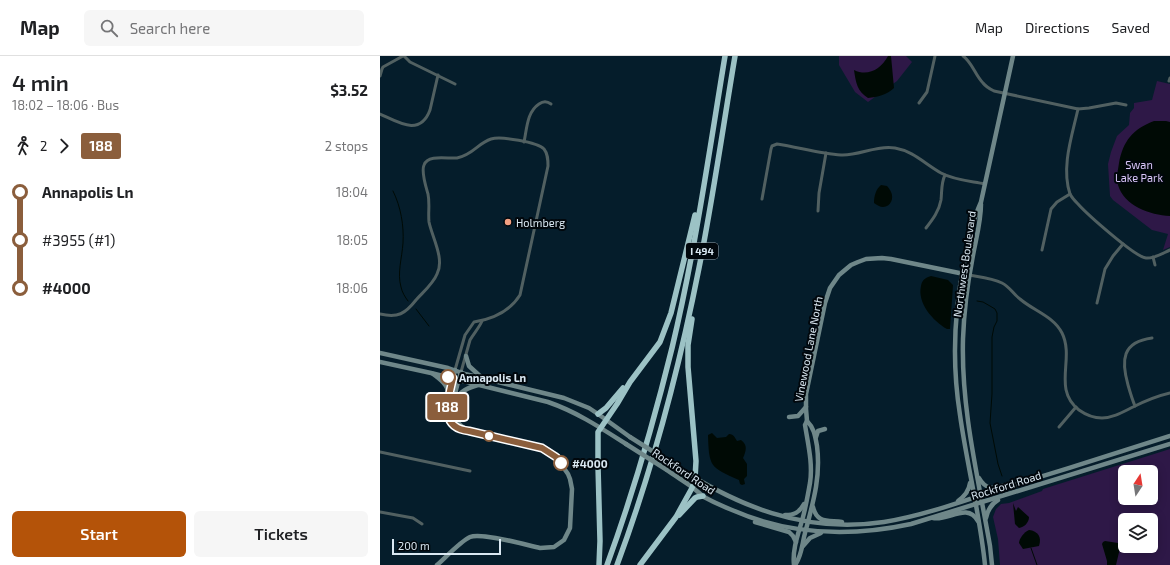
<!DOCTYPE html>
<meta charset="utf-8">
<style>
body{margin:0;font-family:"Exo 2",sans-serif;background:#f6f6f6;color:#202124;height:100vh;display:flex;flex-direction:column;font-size:15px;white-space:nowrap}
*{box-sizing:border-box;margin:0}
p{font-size:13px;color:#757577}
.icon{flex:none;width:22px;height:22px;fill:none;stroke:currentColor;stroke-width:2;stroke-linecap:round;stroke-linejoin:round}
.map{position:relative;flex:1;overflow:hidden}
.drawer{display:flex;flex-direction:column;background:#fff;width:380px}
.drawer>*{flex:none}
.badge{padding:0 8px;border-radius:3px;font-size:14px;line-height:26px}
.needle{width:26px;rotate:12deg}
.controls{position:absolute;left:738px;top:409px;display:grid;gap:8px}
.controls a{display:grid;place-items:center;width:40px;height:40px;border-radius:6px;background:#fff;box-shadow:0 2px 10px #0003;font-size:20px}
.scale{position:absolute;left:12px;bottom:10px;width:109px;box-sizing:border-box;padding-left:4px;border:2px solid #dae8f2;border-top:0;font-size:11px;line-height:14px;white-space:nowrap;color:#dae8f2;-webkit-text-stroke:3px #01070c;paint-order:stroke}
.map>.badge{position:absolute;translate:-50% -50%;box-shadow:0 0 0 2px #fff}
.legs{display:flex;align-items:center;gap:6px;height:44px;padding:0 12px;font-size:13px}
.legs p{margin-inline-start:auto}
.overview{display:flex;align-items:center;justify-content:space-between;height:68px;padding:0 12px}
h1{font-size:22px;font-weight:600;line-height:30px}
.action{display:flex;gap:8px;margin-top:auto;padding:8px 12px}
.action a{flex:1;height:46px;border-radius:6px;background:#b45309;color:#fff;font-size:16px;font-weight:600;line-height:46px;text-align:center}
.action a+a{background:#f6f6f6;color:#202124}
ul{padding:0 12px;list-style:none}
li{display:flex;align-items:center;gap:14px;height:48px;font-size:15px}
li i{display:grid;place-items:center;width:6px;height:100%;margin:0 5px;background:currentColor}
li i::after{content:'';width:10px;height:10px;margin:-5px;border:3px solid;border-radius:50%;background:#fff}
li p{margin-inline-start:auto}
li:first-child i{background:linear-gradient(#0000 50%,currentColor 0)}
li:last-child i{background:linear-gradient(currentColor 50%,#0000 0)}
header{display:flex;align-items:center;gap:24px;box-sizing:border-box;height:56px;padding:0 20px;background:#fff;border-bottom:1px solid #e0e0e0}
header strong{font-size:19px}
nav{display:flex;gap:22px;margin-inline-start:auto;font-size:14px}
.search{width:280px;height:36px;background:#f6f6f6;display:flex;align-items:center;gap:10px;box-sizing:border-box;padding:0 14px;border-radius:6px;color:#757577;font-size:15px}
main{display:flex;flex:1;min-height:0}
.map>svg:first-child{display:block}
.green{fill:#2e1847;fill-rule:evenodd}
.water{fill:#000a05}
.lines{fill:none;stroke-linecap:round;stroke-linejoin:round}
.stream{stroke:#000a05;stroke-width:1}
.street{stroke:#516061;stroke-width:3}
.secondary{stroke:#6f8789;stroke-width:4.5}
.highway{stroke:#9cc2c5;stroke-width:5.5}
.secondary-bridge{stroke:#6f8789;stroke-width:4.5}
.line-1-casing{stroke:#fff;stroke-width:9}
.line-1{stroke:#8b5e3c;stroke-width:6}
.poi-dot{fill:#f3a082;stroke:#01070c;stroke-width:1.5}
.stop-1-dot{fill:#fff;stroke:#8b5e3c;stroke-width:2}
.labels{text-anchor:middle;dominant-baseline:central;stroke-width:4;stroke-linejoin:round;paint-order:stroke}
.shield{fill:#01070c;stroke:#99a4ad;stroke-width:1}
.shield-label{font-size:10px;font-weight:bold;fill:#dae8f2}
.park-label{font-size:11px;fill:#dac7fa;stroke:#01070c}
.poi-label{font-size:11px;fill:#dae8f2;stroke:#01070c;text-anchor:start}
.street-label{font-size:11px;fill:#dae8f2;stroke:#01070c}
.stop-label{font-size:11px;font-weight:bold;fill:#dae8f2;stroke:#01070c;text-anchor:start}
</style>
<header>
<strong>Map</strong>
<div class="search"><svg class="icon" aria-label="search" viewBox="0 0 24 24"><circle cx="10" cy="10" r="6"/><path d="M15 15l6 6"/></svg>Search here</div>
<nav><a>Map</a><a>Directions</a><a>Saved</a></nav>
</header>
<main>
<section class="drawer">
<div class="overview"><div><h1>4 min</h1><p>18:02 – 18:06 · Bus</p></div><b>$3.52</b></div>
<div class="legs"><svg class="icon" aria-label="walk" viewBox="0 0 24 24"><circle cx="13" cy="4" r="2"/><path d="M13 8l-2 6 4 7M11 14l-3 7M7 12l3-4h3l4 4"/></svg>2<svg class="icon" aria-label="forward" viewBox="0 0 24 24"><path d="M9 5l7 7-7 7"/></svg><b class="badge" style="background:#8b5e3c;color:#fff">188</b><p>2 stops</p></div>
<ul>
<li><i style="color:#8b5e3c"></i><b>Annapolis Ln</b><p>18:04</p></li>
<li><i style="color:#8b5e3c"></i><span>#3955 (#1)</span><p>18:05</p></li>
<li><i style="color:#8b5e3c"></i><b>#4000</b><p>18:06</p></li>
</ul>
<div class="action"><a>Start</a><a>Tickets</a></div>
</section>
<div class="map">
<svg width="790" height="509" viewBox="0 0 790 509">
<rect width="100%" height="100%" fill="#051d2b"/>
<g class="green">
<polygon points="459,0 526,0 532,6 517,25 488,46 475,36 459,9"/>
<polygon points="777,25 790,28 790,191 783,194 788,178 772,174 733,144 730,140 728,108 731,96 737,80 749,69 750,57 754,52 754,47 772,44"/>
<path d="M790 393V509H620L618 483 613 461 616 453 621 448 629 447 662 435 663 433ZM745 416H771V442H745ZM745 464H771V490H745Z"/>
</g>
<g class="water">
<path d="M508 0H511L514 32C506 39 498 41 488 42 477 35 476 27 474 14 488 21 501 13 508 0Z"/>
<path d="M774 65H786L790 66V160C770 159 744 150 738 129 736 122 738 114 739 107 743 85 753 73 774 65Z"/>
<path d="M501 129 507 130C508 131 511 135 511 136 514 142 511 151 503 151 500 151 497 149 494 147 494 140 496 133 501 129Z"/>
<path d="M551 220 568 224 573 229 570 273H567C553 265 537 247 541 230 542 224 545 222 551 220Z"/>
<path d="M332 377 337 382 346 381 349 378C354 378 355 382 357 385L361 384C368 389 366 395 363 402L367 408V420L364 423 365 428 362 429 360 428 359 424C330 411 329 411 328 379Z"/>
<path d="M633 447 636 455 638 451 649 461C649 467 644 471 639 472L635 468Z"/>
<path d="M649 474C658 475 662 481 659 490L643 493 639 487C639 483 644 476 649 474Z"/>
<polygon points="725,485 738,487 740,492 736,509 727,509 727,505 722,488 723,486"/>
</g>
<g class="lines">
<g class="stream">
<path d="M13 135C21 151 24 170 23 187 22 202 17 217 21 231 22 236 25 241 28 245"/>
<polyline points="597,245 603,246 610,250 615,253 617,257 617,265 614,271 612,281 612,338 610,367 618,408 622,420"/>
<polyline points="36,253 49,270"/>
<polyline points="651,492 657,509"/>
</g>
<g class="street">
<polyline points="24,0 30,6 75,28"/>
<path d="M583 0C592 6 595 19 603 27 606 31 610 33 614 35L698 53 709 52 736 47 746 49"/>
<polyline points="0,20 2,13 3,11 23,0"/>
<polyline points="789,25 790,22"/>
<polyline points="539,47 547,36 555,0"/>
<path d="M0 58C18 66 40 81 50 54L58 19"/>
<path d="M144 86C147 72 147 56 159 48 163 45 167 45 171 48"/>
<path d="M690 138C692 142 695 145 698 148 707 158 755 201 766 202 774 203 783 197 790 194"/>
<path d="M382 143 391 93 392 90 397 88C418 91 440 98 461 99 479 100 496 89 515 92 533 95 545 108 561 117 574 124 590 125 605 128"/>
<polyline points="438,155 439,137 446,97"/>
<path d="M546 172C553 163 559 155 561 144 562 135 561 127 565 119"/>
<path d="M662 194 671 153 677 146 690 138C681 111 692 80 698 53"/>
<polyline points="773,201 775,209"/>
<path d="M589 219C600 221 612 222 622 227 630 231 633 238 640 243 654 255 673 260 682 277 695 303 672 333 699 354 706 359 714 362 722 362 733 362 743 356 753 351 765 345 777 340 790 337"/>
<polyline points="717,247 725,213 733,200 743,188"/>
<path d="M0 258C18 262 25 258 36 244 43 236 53 228 57 218 65 203 52 181 49 166 48 156 50 148 48 138 46 131 41 116 44 109 48 98 68 103 77 102 93 99 98 87 111 83 121 80 157 86 164 93 168 98 168 104 168 110L140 239C130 255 112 263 94 266L85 279 75 314"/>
<path d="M81 316 90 284C94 277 99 272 102 265"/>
<path d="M755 350C752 343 750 336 748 329 741 304 742 286 772 282"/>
<polyline points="679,371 696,351"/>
<polyline points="0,396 90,415"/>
<polyline points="0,456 33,462 42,468"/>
</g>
<g class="secondary">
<path d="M601 148C601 167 595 186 592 205 587 230 584 257 583 283 581 353 598 421 610 490L612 509"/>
<polyline points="0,297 68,312 85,318 184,342 209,352 218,358 250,381"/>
<polyline points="86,300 89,310 101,321"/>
<path d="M0 306 51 317 168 346C197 356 221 372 246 388"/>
<path d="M81 316C77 330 68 355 78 366 80 370 84 372 88 374"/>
<path d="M53 318C60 323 68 329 69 339"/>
<path d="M75 344C81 335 87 332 98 329"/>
<polyline points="409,361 418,360 426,351"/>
<polyline points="436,381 438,375 445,373"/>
<path d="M291 407C356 450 424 478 504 466 541 460 578 447 614 435 673 417 731 399 790 380"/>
<path d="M287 414C295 420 304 425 312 431 316 434 320 438 324 441 333 446 342 450 352 454 409 479 471 481 531 468L790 388"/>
<path d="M599 422C607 436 615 432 629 428"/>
<path d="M578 445C585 440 589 435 590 427"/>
<path d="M433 451C437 468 449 464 462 466"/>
<path d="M405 459C414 459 419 457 424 448"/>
<path d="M553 462C569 465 587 446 598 465"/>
<path d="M606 462C608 453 611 448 618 444"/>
<polyline points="375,466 409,476 413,480 416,486"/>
<polyline points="423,490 430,482 441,477"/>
<path d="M57 509C65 502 81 485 90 481 101 476 146 489 160 492L174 491 184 484 190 472 192 433 190 423 188 418 176 401 162 392 89 375C67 372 66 359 69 340 71 331 73 323 75 314"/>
<path d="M414 509C412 493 419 476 423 461 426 450 428 438 430 427 433 408 428 388 425 369L427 365 426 353V338L445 247 450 232 459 219 471 209 478 206 486 203 502 202 511 203 589 219"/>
<path d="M415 509C422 500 422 488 425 477 433 447 441 421 437 390 435 379 434 372 427 365"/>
<path d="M605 509C600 459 587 409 580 359 572 309 574 257 584 208 588 187 592 166 601 146L633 0"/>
</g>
<g class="highway">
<polyline points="218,358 226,352 243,332"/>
<polyline points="299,459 315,442 317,441 323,440"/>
<polyline points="219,509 220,485 218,410 218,376 237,348 250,326 280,286 291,257 315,159"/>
<path d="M227 509C253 438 274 365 292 292 315 196 329 97 345 0"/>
<path d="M237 509C273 412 299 313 319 212 333 142 343 71 355 0"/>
<polyline points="260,509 296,461 312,432 315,423 316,405 308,311 308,289 312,263"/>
</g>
<g class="secondary-bridge">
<polyline points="250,381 291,407"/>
<polyline points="246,388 287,414"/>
</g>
</g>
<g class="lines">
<g class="line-1-casing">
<path id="line-1" d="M68 321 73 322C68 344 58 372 89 375L162 392 176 401 181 407"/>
</g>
<use href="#line-1" class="line-1"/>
</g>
<circle class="poi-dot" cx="128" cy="166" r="4"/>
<g class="stop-1-dot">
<circle cx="68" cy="321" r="7"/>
<circle cx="109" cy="380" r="5"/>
<circle cx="181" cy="407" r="7"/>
</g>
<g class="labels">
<rect class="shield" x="306" y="187" width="32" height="16" rx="3"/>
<g class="shield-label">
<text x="322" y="195">I 494</text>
</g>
<g class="park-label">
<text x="759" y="108">Swan<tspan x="759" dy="13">Lake Park</tspan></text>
</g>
<g class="poi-label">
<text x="136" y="166">Holmberg</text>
</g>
<g class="street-label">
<text transform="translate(584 208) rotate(-82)">Northwest Boulevard</text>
<text transform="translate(428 293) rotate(-79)">Vinewood Lane North</text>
<text transform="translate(304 415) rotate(34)">Rockford Road</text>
<text transform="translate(626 429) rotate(-17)">Rockford Road</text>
</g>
<g class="stop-label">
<text x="79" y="321">Annapolis Ln</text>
<text x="192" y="407">#4000</text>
</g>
</g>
</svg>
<div class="controls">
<a><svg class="needle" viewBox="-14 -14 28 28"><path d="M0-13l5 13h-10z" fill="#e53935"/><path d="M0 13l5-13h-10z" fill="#757577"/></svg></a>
<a><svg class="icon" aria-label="layers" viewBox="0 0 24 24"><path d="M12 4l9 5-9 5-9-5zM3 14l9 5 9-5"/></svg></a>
</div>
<div class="scale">200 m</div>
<b class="badge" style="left:67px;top:351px;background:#8b5e3c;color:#fff">188</b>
</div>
</main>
